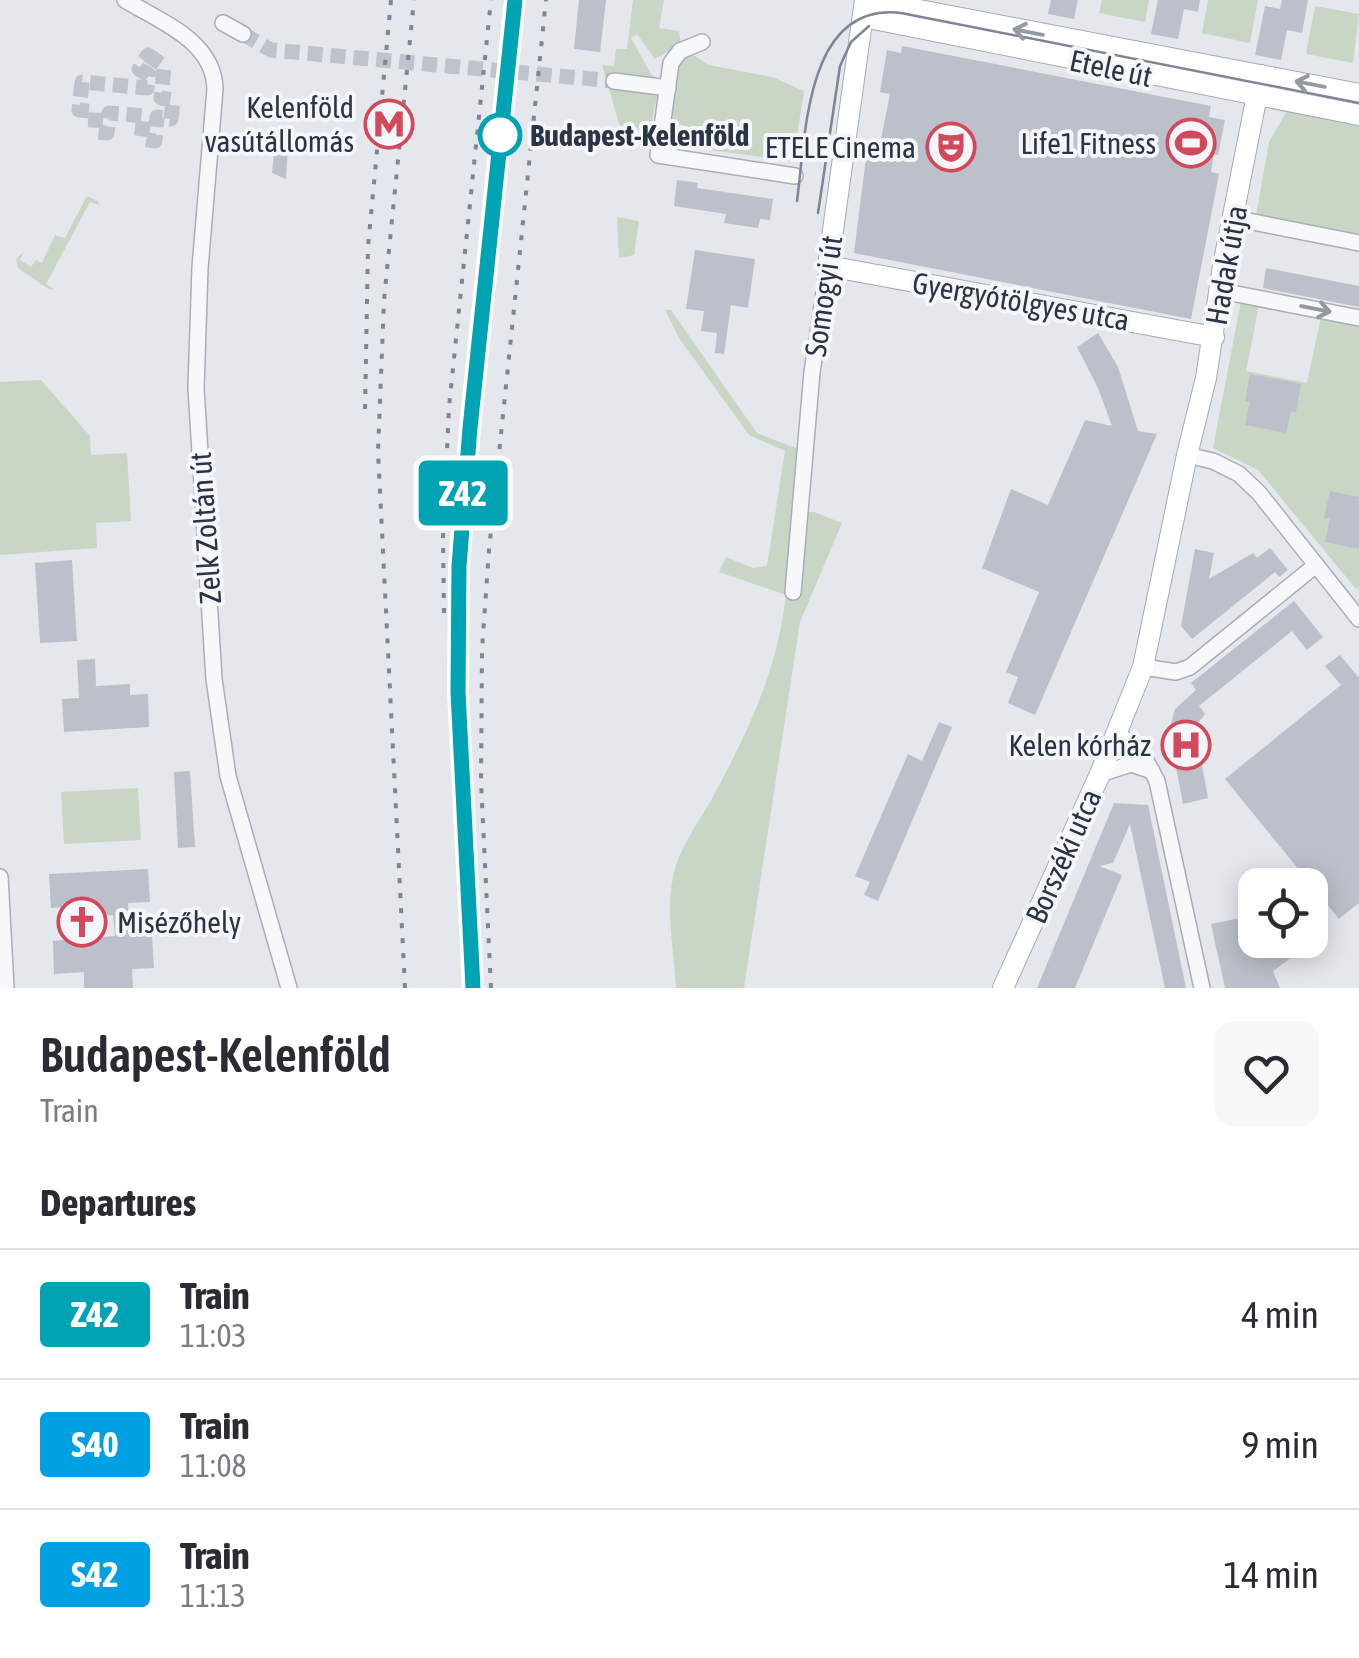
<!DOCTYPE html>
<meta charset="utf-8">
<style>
body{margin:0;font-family:"Asap Condensed",sans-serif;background:#f7f7f7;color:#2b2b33;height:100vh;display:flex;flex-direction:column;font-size:38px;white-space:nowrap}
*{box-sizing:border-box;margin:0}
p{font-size:32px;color:#7c7c81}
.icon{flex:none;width:55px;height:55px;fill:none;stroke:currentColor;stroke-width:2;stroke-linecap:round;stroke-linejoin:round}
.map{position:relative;height:988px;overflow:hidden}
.drawer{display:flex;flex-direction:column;background:#fff;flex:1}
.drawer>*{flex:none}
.badge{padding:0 20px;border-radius:8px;font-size:35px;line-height:65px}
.buttons{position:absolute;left:1238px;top:868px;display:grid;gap:20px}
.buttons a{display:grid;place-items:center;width:90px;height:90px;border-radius:20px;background:#fff;box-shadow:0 5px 25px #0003;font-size:50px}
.map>.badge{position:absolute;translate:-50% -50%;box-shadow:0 0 0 5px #fff}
h2{padding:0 40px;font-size:38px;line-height:90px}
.round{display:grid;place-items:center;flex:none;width:105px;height:105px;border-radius:20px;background:#f7f7f7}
.headline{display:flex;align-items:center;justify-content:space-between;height:170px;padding:0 40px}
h1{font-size:48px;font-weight:600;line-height:75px}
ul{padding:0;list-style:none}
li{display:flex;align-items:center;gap:30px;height:130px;padding:0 40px;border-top:2px solid #e1e1e2}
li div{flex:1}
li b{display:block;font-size:38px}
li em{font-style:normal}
li .badge{min-width:110px;font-weight:700;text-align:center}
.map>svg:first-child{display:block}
.green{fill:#c9d6c5}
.building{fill:#bbc0ca;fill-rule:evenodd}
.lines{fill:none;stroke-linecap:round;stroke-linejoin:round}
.minor-tunnel{stroke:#bfc3cb;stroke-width:15;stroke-dasharray:15 8;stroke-linecap:butt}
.minor-casing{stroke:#a9aeb7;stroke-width:18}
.major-casing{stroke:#a3abb8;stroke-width:22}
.minor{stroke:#f7f8fa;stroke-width:15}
.major{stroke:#fff;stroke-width:20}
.tram{stroke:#7d8696;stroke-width:2.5}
.rail{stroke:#7d8696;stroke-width:4;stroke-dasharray:5 10;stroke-linecap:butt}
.oneway{stroke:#959aa2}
.oneway2{stroke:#9196a0}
.line-casing{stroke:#fff;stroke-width:22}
.line{stroke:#00a3b4;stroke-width:15}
.stop-dot{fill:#fff;stroke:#00a3b4;stroke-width:5}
.labels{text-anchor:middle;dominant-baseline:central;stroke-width:8;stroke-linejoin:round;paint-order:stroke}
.street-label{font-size:30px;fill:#2b3445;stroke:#f4f6f9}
.poi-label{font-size:30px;fill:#2b3445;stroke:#f4f6f9;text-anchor:end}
.stop-label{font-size:30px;font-weight:bold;fill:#2b3445;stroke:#f4f6f9;text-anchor:start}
</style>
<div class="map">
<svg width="1359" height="988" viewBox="0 0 1359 988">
<rect width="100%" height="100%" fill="#e4e7ec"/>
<g class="green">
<polygon points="633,0 664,0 659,28 679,31 681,44 655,59 637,34 631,38 651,74 660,81 650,131 620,127 602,65 614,66 616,49 627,49"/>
<polygon points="1102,0 1149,0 1145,22 1099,13"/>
<polygon points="1208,0 1258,0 1250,43 1202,33"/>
<polygon points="1315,6 1359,14 1353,63 1306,54"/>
<polygon points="690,53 709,65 772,77 804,91 793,161 680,146 683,125 670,123 678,64"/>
<polygon points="1288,109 1359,123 1359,236 1256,216 1269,142"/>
<polygon points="87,196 98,201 99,205 90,202 46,284 54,289 50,290 18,268 16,259 24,252 20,260 31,267 36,260 42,263 55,235 65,238"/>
<polygon points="617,217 639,221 634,255 619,258"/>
<polygon points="1241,301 1259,305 1246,371 1307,383 1321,317 1359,324 1359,586 1356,589 1258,470 1213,448"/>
<path d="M665 310H671L757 433 798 449 794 511 814 512 842 523 800 622 744 988H676C674 950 665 910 674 873 680 847 700 820 713 797 749 729 777 672 786 595L719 572 726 557 753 568 767 566 785 451 749 435 679 338Z"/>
<polygon points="41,380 90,436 91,455 127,453 131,521 96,523 97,548 0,555 0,382"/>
<polygon points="138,788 141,840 64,844 61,792"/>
</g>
<g class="building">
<polygon points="579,0 606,0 600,52 574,49"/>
<polygon points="1051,0 1078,0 1074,19 1048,14"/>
<polygon points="1158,0 1200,0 1198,12 1184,9 1178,39 1151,34"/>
<polygon points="1282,0 1308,0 1302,33 1287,30 1281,60 1255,55 1265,6 1280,9"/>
<polygon points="902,46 1211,106 1209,117 1225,120 1218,155 1214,154 1211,172 1219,174 1191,319 854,253 868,142 880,144 890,94 880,92 887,50 901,53"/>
<polygon points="275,142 288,143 286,179 272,173"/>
<polygon points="677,180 698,183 697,188 773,199 770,220 760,219 758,228 724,223 726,214 674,206"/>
<polygon points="695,250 755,259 748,308 731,305 724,354 715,353 717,333 701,331 704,311 686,309"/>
<polygon points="1266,268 1359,286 1359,307 1263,288"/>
<polygon points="1098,333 1118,367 1138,431 1157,434 1035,715 1008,703 1018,677 1006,672 1039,592 982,568 1011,489 1048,505 1085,420 1112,426 1098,388 1077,347"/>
<polygon points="1250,374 1301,384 1296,412 1291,411 1286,433 1245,425 1250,402 1245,401"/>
<polygon points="1330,491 1359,497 1359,549 1325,542 1330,519 1324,518"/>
<polygon points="1270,548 1288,570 1279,577 1275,572 1192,639 1181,626 1195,549 1214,553 1209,579 1253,553 1257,558"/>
<polygon points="72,560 77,641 40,643 35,563"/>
<polygon points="1294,601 1323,637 1307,650 1292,631 1199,706 1205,714 1195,727 1208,798 1183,804 1171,740 1171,724 1175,709 1196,690 1191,683"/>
<polygon points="1340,655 1359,678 1359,903 1339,919 1225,779 1341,685 1325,666"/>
<polygon points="95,659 96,686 130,684 130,695 148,694 149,727 64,732 62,699 79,698 77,660"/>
<polygon points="939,722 952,727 878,901 864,895 870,882 855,876 908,754 922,761"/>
<polygon points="190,771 195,847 178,848 174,772"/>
<polygon points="1114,803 1148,805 1186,988 1165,988 1130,824 1113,863 1099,866 1122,875 1075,988 1037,988"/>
<path d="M148 869 150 902 128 903 130 936 152 935 154 968 132 969 133 988H84V972L54 974 53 941 75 939 73 906 51 908 49 874ZM113 915 115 936 90 938 88 917Z"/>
<polygon points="1255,915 1255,940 1260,940 1264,957 1285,942 1295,955 1273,971 1280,988 1225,988 1211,924"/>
</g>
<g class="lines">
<g class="minor-tunnel">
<polyline points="243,34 271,50 614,81"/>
<polygon points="148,55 164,66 161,98 173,100 171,119 157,117 155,141 141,139 144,116 109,113 107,133 95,132 96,112 79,110 82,82 147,88 149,75 139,69"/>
</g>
<g class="minor-casing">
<g id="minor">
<path d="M125 0C161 22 214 41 215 89L200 268 196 388 214 679 228 776 289 988"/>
<polyline points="223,23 243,34"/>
<polyline points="702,42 680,51 671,63 658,155 795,176"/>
<polyline points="614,81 668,88"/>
<polyline points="1233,218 1359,243"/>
<polyline points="1221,291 1359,318"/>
<polyline points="1187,455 1213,461 1239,474 1259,493 1359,619"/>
<polyline points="793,592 812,372 828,266"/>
<polyline points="1143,667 1176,672 1190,667 1316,565"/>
<polyline points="1118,733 1144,757 1157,781 1202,988"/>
<polyline points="1100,774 1131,764 1152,771"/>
<polyline points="0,877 6,988"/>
</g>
</g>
<g class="major-casing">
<g id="major">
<polyline points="865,0 828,266 1214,337"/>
<polyline points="867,0 1359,94"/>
<polyline points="863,17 1359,115"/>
<polyline points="1003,988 1100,774 1143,667 1187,455 1206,378 1223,266 1261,75"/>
</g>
</g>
<use href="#minor" class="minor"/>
<use href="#major" class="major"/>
<g class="tram">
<path d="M797 201C806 135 805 2 901 13L1359 103"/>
<polyline points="818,213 840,66 851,42 869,26"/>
</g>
<g class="rail">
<polyline points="365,409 368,247 391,0"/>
<polyline points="444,613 443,536 449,407 491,0"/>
<polyline points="405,988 378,452 384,300 414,0"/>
<polyline points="473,988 458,705 459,566 465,478 515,0"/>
<polyline points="491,988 481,782 482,649 489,550 546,0"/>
</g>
</g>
<defs><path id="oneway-shaft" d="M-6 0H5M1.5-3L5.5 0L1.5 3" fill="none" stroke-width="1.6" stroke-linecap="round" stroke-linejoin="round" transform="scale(2.5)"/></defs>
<g class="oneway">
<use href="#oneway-shaft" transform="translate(1028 32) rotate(-169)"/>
<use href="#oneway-shaft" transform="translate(1310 84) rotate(-169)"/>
</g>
<use class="oneway2" href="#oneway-shaft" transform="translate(1316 309) rotate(11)"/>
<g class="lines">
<g class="line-casing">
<polyline id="line" points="473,988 458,692 459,566 470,428 515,0"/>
</g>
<use href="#line" class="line"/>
</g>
<defs>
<g id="metro-ring" transform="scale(2.5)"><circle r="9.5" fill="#f4f6f9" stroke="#d1495b" stroke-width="1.5"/><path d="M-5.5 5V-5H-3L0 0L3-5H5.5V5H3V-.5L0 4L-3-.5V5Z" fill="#d1495b"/></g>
<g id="stadium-ring" transform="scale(2.5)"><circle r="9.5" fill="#f4f6f9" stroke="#d1495b" stroke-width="1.5"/><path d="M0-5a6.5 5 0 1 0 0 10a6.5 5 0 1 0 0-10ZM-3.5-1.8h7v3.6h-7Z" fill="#d1495b"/></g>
<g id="theatre-ring" transform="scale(2.5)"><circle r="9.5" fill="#f4f6f9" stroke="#d1495b" stroke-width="1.5"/><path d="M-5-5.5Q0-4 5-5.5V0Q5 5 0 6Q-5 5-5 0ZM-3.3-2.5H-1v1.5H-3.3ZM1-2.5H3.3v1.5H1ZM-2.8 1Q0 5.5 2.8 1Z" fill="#d1495b"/></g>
<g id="hospital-ring" transform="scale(2.5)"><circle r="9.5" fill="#f4f6f9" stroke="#d1495b" stroke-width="1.5"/><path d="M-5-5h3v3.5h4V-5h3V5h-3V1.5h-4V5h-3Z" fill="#d1495b"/></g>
<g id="church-ring" transform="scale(2.5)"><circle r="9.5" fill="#f4f6f9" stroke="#d1495b" stroke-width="1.5"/><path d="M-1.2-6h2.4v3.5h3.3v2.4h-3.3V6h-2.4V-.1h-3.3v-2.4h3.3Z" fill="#d1495b"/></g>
</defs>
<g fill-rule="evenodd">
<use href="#metro-ring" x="389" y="124"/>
<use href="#stadium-ring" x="1191" y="143"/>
<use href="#theatre-ring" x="951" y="147"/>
<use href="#hospital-ring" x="1186" y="745"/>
<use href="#church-ring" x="82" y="922"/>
</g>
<circle class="stop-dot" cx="500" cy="135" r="20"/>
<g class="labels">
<g class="street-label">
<text transform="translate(1111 68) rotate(12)">Etele út</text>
<text transform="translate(1226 265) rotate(-80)">Hadak útja</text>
<text transform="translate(823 296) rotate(-82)">Somogyi út</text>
<text transform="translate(1021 301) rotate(10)">Gyergyótölgyes utca</text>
<text transform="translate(205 528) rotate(-94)">Zelk Zoltán út</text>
<text transform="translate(1063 856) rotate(-66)">Borszéki utca</text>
</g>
<g class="poi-label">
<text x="354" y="107">Kelenföld<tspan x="354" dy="34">vasútállomás</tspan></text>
<text x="1156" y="143">Life1 Fitness</text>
<text x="916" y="147">ETELE Cinema</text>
<text x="1151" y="745">Kelen kórház</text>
<text x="117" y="922" text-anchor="start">Misézőhely</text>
</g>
<g class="stop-label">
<text x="530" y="135">Budapest-Kelenföld</text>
</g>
</g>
</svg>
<div class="buttons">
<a><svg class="icon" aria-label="locate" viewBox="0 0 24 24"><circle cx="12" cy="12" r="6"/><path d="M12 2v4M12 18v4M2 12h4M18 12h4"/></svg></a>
</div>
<b class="badge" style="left:463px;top:493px;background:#00a3b4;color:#fff">Z42</b>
</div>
<section class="drawer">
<div class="headline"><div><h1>Budapest-Kelenföld</h1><p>Train</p></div><a class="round"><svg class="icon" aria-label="heart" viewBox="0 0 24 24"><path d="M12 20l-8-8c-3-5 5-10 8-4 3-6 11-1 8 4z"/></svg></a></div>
<h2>Departures</h2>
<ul>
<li><span class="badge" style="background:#00a3b4;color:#fff">Z42</span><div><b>Train</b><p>11:03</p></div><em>4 min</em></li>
<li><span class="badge" style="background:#00a0e3;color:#fff">S40</span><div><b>Train</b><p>11:08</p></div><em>9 min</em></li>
<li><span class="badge" style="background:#00a0e3;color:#fff">S42</span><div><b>Train</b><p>11:13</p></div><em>14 min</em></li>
</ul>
</section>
